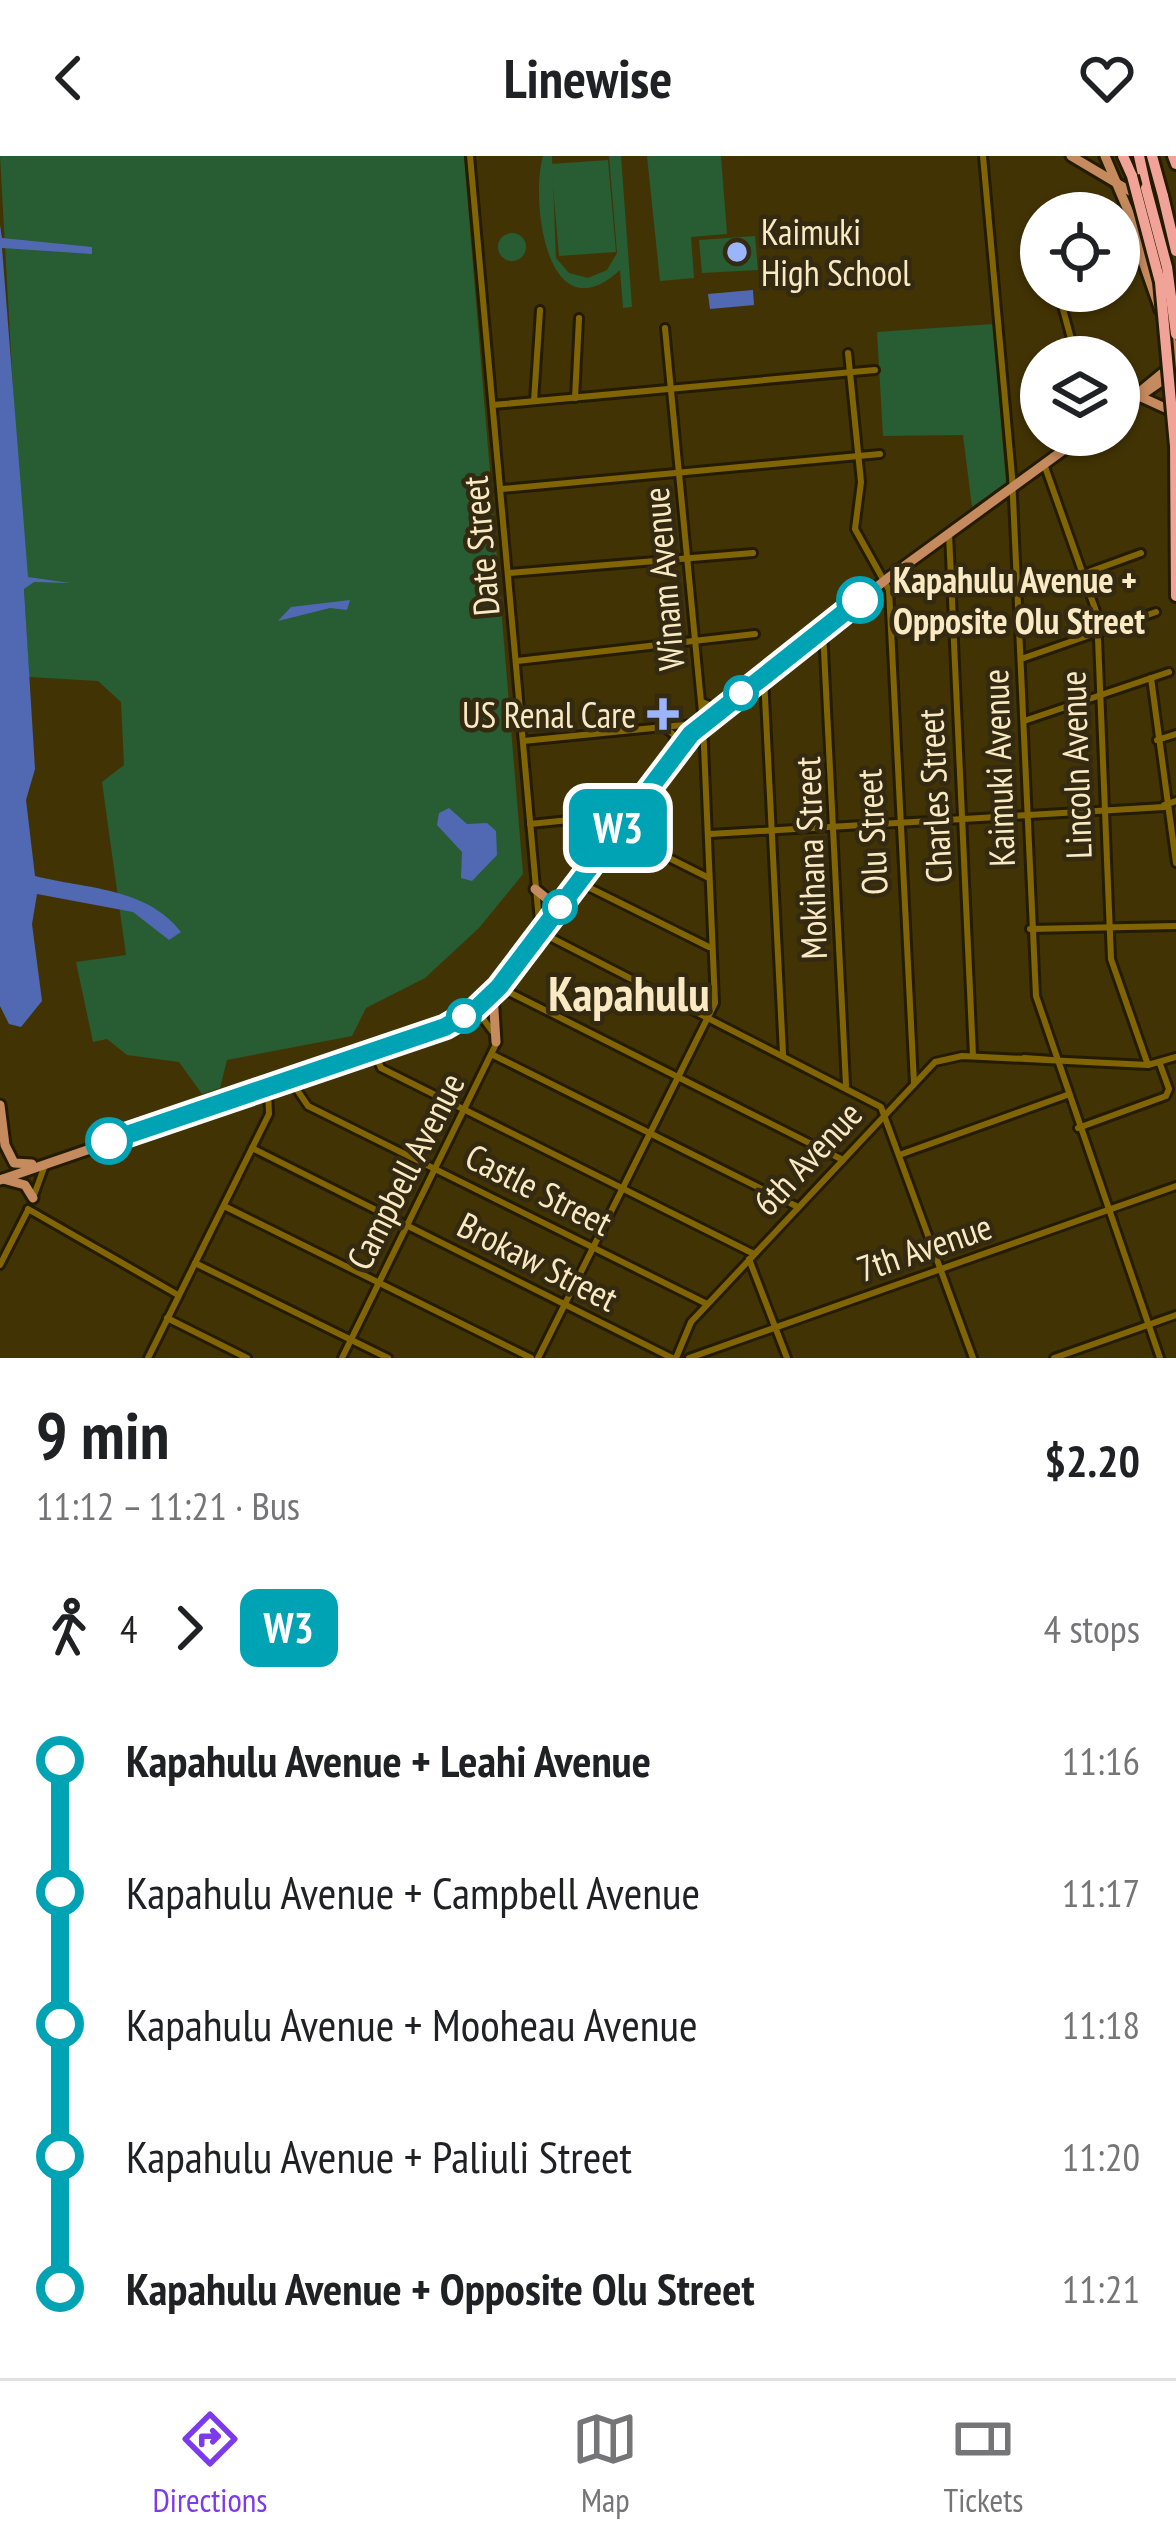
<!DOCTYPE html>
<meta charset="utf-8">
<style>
body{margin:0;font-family:"PT Sans Narrow",sans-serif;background:#f6f6f6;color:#202124;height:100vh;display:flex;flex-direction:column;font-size:45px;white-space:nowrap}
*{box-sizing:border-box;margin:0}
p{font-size:39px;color:#757577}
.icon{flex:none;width:66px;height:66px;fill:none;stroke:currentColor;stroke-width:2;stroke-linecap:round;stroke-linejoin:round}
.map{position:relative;height:1202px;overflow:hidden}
.panel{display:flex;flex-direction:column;background:#fff;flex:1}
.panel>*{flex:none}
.badge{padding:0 24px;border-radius:18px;font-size:42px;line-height:78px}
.buttons{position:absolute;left:1020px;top:36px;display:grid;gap:24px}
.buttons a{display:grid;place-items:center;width:120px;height:120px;border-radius:50%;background:#fff;box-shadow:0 3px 9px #0004;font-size:60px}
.map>.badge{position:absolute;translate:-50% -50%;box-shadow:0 0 0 6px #fff}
.legs{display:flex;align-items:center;gap:18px;height:132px;padding:0 36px;font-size:39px}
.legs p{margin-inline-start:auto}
.overview{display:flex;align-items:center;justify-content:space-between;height:204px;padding:0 36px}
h1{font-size:66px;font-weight:700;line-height:90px}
ul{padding:0 36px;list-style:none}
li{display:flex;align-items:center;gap:42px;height:132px;font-size:45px}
li i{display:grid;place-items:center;width:18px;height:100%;margin:0 15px;background:currentColor}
li i::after{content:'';width:30px;height:30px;margin:-15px;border:9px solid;border-radius:50%;background:#fff}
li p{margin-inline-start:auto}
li:first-child i{background:linear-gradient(#0000 50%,currentColor 0)}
li:last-child i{background:linear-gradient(currentColor 50%,#0000 0)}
header{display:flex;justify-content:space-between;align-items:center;height:156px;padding:0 36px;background:#fff;font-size:54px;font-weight:700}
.tab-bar{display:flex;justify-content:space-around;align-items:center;height:168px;border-top:3px solid #e0e0e0;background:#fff;font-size:33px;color:#757577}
.tab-bar a{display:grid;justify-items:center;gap:6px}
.tab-bar .on{color:#7c3aed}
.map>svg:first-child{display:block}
.green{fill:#285c33}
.water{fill:#5069b2}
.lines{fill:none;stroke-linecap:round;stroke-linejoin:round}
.minor-casing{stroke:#241b03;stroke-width:12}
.major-casing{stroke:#241b03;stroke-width:15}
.highway-casing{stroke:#241b03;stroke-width:16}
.minor{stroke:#816404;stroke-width:6}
.major{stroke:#c58a5d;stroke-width:9}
.highway{stroke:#f2a398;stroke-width:10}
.highway-bridge-casing{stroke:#241b03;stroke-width:16;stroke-linecap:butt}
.highway-bridge{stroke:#f2a398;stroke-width:10}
.line-1-casing{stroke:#fff;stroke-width:27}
.line-1{stroke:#00a3b4;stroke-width:18}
.poi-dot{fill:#9ab5fd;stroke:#332a11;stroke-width:4.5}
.stop-1-dot{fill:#fff;stroke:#00a3b4;stroke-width:6}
.labels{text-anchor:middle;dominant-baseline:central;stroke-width:9;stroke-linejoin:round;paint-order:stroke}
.poi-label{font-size:36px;fill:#faeac4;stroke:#332a11;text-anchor:start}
.street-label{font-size:36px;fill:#faeac4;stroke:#332a11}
.stop-label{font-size:36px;font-weight:bold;fill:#faeac4;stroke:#332a11;text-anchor:start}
.district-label{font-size:48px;font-weight:bold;fill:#faeac4;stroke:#332a11}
</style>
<header><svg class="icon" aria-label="back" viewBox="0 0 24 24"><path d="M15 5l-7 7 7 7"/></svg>Linewise<svg class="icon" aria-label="heart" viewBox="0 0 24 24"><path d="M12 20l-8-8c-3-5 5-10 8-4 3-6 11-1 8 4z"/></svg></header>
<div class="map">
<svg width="1176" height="1202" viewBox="0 0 1176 1202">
<rect width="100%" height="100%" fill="#423305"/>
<g class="green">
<polygon points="0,0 464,0 523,718 479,772 425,822 366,852 352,880 227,904 220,932 202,938 179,906 127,899 107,883 93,886 76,806 126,799 102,626 124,609 121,546 98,525 29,521"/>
<path d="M543 0H552L556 102 569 117 588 122 607 114 617 97 609 0H621L632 151 623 152 620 114C547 181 530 45 543 0Z"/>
<polygon points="647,0 721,0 727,78 691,81 694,122 660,125"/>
<polygon points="608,4 616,96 559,100 551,8"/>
<circle cx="512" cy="91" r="14"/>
<polygon points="755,80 758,114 702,117 699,84"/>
<polygon points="993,168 1006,327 972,351 963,279 883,280 877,176"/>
</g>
<g class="water">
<path d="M0 69 2 82 92 91V98L2 92 28 421 70 427 34 426 24 433 35 613 26 644 35 720C86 733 146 731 181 776L169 784 133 756 37 738 32 768 42 845 21 871 9 868 0 850Z"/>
<polygon points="753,134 754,149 710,153 708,138"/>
<polygon points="350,444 347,454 330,452 278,465 291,451"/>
<polygon points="449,652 467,668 487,667 496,675 497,699 472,725 461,722 462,696 437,669 439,657"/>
</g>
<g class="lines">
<g class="minor-casing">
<g id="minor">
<polyline points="470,0 540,776 881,951 973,1202"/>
<polyline points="983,0 1012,320 1036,840 1160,1202"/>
<polyline points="1058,135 1076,201"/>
<polyline points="848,197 861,326 855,373 889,434 914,927"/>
<polyline points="575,242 579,162"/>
<polyline points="534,245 540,154"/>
<polyline points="493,249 875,214"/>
<polyline points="1044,308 1097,458 1111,803 1148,909"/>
<polyline points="502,333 880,298"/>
<polyline points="949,378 973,900"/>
<polyline points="509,417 753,397"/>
<polyline points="1086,417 1141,397"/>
<polyline points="823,475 846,929"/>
<polyline points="1021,503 1156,456"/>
<polyline points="517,505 755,478"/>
<polyline points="764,522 783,898"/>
<polyline points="1151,522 1176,707"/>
<polyline points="702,546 714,551 725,547"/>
<polyline points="1024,565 1169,516"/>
<polyline points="665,572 674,579 674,598"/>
<polyline points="1157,584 1176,578"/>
<polyline points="523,585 703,567"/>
<polyline points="1164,649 1176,645"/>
<polyline points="530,668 599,661 621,668"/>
<polyline points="615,675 709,722"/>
<polyline points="710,678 1164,651"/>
<polyline points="578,726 709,791"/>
<polyline points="1030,773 1176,770"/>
<polyline points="499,831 843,1004"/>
<polyline points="476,853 492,875"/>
<polyline points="374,896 381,912 754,1098"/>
<polyline points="493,899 796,1050"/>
<polyline points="1024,902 1052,904"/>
<polyline points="291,925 308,950 707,1148"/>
<polyline points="1078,972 1166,940 1169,933 1160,908"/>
<polyline points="252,992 672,1202"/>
<polyline points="902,998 1067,939"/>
<polyline points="33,1042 45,1009"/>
<polyline points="224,1050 531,1202"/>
<polyline points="28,1053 178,1139"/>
<polyline points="749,1103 787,1202"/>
<polyline points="195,1107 388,1202"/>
<polyline points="0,1109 28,1054"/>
<polyline points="167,1162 247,1202"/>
<polyline points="148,1202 269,958 268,934"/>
<polyline points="342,1202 496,888"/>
<polyline points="538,1202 715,847 703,567 665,172"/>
<polyline points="676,1202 691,1166 935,906 962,900 1148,909 1176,901"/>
<polyline points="689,1202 1176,1030"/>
<polyline points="1054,1202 1176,1159"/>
</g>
</g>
<g class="major-casing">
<g id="major">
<polyline points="1071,0 1140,41"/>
<polyline points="1105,0 1152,111"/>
<polyline points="1140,97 1160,154"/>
<polyline points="1168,176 1176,198"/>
<polyline points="1141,241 1174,256"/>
<polyline points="1131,246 1176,215"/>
<polyline points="1119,253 1176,206"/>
<polyline points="535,733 551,746 566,742"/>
<polyline points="493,838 496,886"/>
<polyline points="0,949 5,989 14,1007 32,1008"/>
<polyline points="3,1023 25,1029 33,1042"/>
<polyline points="0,1024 445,871 476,853 691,578 888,422 1084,279"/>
</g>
</g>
<g class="highway-casing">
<g id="highway">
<polyline points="1123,0 1132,20"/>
<polyline points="1139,0 1146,32"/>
<polyline points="1152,0 1163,40"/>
<polyline points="1173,0 1176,8"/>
<polyline points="1175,284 1176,440"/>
</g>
</g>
<use href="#minor" class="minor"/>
<use href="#major" class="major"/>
<use href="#highway" class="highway"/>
<g class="highway-bridge-casing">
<g id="highway-bridge">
<polyline points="1132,20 1160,126 1175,290"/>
<polyline points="1146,32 1167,111 1176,178"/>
<polyline points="1163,40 1176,95"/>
</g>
</g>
<use href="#highway-bridge" class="highway-bridge"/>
</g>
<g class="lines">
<g class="line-1-casing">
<polyline id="line-1" points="109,985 445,871 476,853 499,831 691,578 860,444"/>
</g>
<use href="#line-1" class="line-1"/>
</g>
<g class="poi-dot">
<circle cx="737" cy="96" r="12"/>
<path d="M657 540h12v12h12v12h-12v12h-12v-12h-12v-12h12z"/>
</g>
<g class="stop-1-dot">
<circle cx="860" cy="444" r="21"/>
<circle cx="741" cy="537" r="15"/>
<circle cx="560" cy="751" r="15"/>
<circle cx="464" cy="860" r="15"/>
<circle cx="109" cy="985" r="21"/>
</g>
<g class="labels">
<g class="poi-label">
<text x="761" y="75">Kaimuki<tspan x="761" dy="41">High School</tspan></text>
<text x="636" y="558" text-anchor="end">US Renal Care</text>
</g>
<g class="street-label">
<text transform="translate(480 390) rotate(-95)">Date Street</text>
<text transform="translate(663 423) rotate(-95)">Winam Avenue</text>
<text transform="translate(1075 609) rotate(-92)">Lincoln Avenue</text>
<text transform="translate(998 612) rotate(-92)">Kaimuki Avenue</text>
<text transform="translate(934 640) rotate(-93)">Charles Street</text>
<text transform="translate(871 676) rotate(-93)">Olu Street</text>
<text transform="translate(810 702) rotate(-92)">Mokihana Street</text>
<text transform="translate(807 1002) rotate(-47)">6th Avenue</text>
<text transform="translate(405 1015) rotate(-63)">Campbell Avenue</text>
<text transform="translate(539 1033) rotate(27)">Castle Street</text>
<text transform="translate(924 1091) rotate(-19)">7th Avenue</text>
<text transform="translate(538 1105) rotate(27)">Brokaw Street</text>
</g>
<g class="stop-label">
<text x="893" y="423">Kapahulu Avenue +<tspan x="893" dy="41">Opposite Olu Street</tspan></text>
</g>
<g class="district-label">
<text x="629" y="837">Kapahulu</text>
</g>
</g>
</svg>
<div class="buttons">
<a><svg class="icon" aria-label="locate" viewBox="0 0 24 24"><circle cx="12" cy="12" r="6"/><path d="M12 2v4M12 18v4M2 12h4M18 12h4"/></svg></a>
<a><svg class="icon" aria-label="layers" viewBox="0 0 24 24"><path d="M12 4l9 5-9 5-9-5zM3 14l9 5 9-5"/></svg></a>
</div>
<b class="badge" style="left:618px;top:672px;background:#00a3b4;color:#fff">W3</b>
</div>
<section class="panel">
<div class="overview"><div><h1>9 min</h1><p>11:12 – 11:21 · Bus</p></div><b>$2.20</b></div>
<div class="legs"><svg class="icon" aria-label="walk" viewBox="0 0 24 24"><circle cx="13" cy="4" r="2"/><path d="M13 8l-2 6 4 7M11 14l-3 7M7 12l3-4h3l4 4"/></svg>4<svg class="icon" aria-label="forward" viewBox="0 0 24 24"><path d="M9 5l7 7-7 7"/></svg><b class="badge" style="background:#00a3b4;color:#fff">W3</b><p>4 stops</p></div>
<ul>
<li><i style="color:#00a3b4"></i><b>Kapahulu Avenue + Leahi Avenue</b><p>11:16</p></li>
<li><i style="color:#00a3b4"></i><span>Kapahulu Avenue + Campbell Avenue</span><p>11:17</p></li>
<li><i style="color:#00a3b4"></i><span>Kapahulu Avenue + Mooheau Avenue</span><p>11:18</p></li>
<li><i style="color:#00a3b4"></i><span>Kapahulu Avenue + Paliuli Street</span><p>11:20</p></li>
<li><i style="color:#00a3b4"></i><b>Kapahulu Avenue + Opposite Olu Street</b><p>11:21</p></li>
</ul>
</section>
<nav class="tab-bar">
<a class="on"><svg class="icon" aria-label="directions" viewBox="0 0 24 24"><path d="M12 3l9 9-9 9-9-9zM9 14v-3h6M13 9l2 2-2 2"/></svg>Directions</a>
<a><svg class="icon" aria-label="map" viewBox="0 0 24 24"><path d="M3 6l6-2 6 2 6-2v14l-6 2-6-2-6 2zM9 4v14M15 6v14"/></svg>Map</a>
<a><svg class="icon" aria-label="tickets" viewBox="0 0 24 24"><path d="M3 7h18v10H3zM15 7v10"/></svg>Tickets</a>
</nav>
